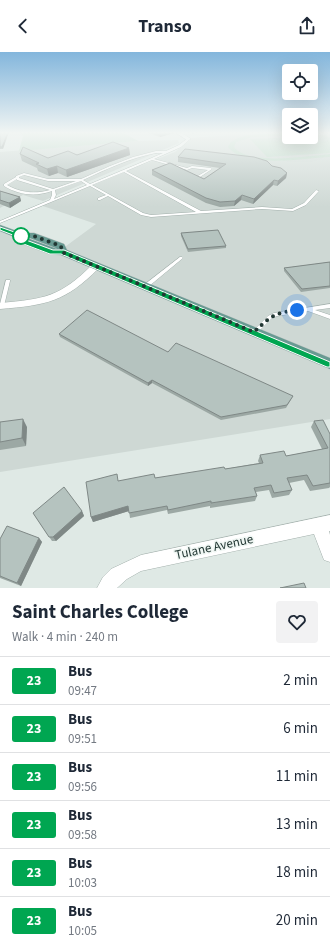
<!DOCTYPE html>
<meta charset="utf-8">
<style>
body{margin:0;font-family:"Source Sans 3",sans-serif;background:#f2f2f3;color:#1f2937;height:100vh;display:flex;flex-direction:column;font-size:15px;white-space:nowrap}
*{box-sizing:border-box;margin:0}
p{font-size:13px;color:#747a83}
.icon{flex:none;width:22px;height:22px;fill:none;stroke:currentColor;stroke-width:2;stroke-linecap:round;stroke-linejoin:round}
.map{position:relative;height:536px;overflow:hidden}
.panel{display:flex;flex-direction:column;background:#fff;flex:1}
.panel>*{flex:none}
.badge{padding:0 8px;border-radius:3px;font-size:14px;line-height:26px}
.tools{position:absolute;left:282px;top:12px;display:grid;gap:8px}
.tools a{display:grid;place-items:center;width:36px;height:36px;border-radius:4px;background:#fff;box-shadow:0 4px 16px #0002;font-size:20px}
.you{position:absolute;width:20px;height:20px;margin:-10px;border:3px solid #fff;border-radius:50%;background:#1a73e8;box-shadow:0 0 0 6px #1a73e833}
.map>.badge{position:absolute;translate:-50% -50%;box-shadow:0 0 0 2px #fff}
.round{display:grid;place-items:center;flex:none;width:42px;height:42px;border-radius:4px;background:#f2f2f3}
.headline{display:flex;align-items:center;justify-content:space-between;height:68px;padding:0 12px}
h1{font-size:19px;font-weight:700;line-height:30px}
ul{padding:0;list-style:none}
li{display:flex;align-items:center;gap:12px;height:48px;padding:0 12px;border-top:1px solid #e0e1e3}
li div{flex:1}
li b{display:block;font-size:15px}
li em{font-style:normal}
li .badge{min-width:44px;font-weight:700;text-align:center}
header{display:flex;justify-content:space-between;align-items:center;height:52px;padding:0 12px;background:#fff;font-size:18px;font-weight:700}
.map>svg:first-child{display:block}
.built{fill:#ced8d4}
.green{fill:#bad8c5}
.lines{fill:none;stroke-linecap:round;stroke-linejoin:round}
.lane-casing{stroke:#a3b0ac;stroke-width:1}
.street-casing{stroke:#a3b0ac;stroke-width:1}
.primary-casing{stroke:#bdc3c2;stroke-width:1}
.lane{fill:#fff;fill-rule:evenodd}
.street{fill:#fff;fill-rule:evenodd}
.primary{fill:#689a92;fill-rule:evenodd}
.wall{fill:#9ca8a4}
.shaded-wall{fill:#7f8886}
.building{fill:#b5c3bf;stroke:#7f8886}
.line{fill:#00a651;stroke:#fff}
.walk{stroke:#223733;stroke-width:4;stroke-dasharray:0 7.2}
.stop-dot{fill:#fff;stroke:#00a651;stroke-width:2}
.labels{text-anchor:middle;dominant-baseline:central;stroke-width:3;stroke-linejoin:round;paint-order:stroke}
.near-street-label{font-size:13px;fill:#223733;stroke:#eff6f3}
</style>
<header><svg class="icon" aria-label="back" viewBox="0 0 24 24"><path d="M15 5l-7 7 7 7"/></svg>Transo<svg class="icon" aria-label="share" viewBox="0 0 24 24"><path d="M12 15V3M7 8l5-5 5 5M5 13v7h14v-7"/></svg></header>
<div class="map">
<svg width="330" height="536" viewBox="0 0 330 536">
<rect width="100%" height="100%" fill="#dfe9e5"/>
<g class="built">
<polygon points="289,80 289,85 311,85 311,80 330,80 330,367 0,420 0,176 52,201 62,197 96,172 40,153 175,100 190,88 189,86"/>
<polygon points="178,88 179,91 43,149 23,143 0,156 0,100 138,89"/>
</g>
<g class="green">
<polygon points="20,80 122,80 138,89 19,99 23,84"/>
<path d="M289 81V83L252 85 236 90 234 95C248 114 308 104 330 102V105C306 106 244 117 228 95L231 90 238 86 249 83Z"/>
<polygon points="311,83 326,83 330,86 330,101 267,105 250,87 311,85"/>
</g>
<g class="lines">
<g class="lane-casing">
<g id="lane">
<path d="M188 86 190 87 181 95 154 107 187 116 192 114 211 116 212 117 197 127H195L192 125 194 124 196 125 208 118 192 116 187 118 152 108 126 119 201 159 262 155 292 157 304 151 316 138 319 139 306 153 293 159 262 157 151 165 141 163 108 144 100 148H98V146L106 143 90 134 0 171V169L50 148 52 143V139C35 145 19 143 4 134V132L16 125V124L24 121 48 127H81L110 114 133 105 156 99H166L179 93ZM156 101H163L140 111 90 132 83 128C107 117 130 106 156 101ZM124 120 196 160 151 163 143 161 92 133ZM24 123 48 129H76L53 137 19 126V125ZM17 127V128L50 138C35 142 21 141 7 133ZM81 129 87 133 54 147 56 143 55 138Z"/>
<polygon points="180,205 182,205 183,206 148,235 144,235 144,233"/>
<polygon points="6,228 10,228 10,229 4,254 2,256 0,255 0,252"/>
<polygon points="330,252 330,256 315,258 330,263 330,267 308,259 277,264 272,266 257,281 253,281 252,280 268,264 274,261"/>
</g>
</g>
<g class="street-casing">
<g id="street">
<polygon points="175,80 180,80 191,87 187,88"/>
<path d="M96 211 99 212 100 214 99 216C65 250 47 253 0 257V251C45 247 60 245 93 212Z"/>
<polygon points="330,463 330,479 329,479 330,483 330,510 324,508 314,482 141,519 127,527 117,536 97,536 103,525 111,517 141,503"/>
</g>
</g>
<g class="primary-casing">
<path id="primary" d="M0 173 22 181H34L64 192 67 198 330 306V317L61 203 49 202 20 191 17 186 0 179ZM27 186H30L56 196 57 197Z"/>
</g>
<use href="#lane" class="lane"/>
<use href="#street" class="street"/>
<use href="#primary" class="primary"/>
</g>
<g class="wall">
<polygon points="0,80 3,97 0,97"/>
<polygon points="146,80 175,80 174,81 160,85"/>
<polygon points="129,96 130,103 67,125 58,121 49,124 38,119 37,116 22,109 20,102 48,106"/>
<polygon points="178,105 272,114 287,121 286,126 277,134 273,133 253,152 241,148 234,154 220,155 206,151 152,123 152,118 204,127 220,116 178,110"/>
<polygon points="0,139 20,145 21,149 10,156 0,152"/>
<polygon points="181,181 226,194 226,196 188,200 181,184"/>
<polygon points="330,210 330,236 301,240 284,219 284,216"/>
<polygon points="59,282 293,344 286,356 221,368 152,331 148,334 60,285"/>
<polygon points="314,369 330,382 330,435 329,436 310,439 304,428 289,431 292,438 289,443 272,446 269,438 256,440 257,444 255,449 210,456 210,454 168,462 167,458 130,466 129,459 93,470 91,465 118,429 155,426 225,417 259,411 258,409 260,403 286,404 322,397 311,375"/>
<polygon points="0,370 27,375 26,394 0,398"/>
<polygon points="82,459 84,464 56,489 52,489 33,461"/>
<polygon points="39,486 42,490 21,534 0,526 0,487"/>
</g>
<g class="shaded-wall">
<polygon points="8,80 9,80 3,97 2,95"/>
<polygon points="170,80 175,80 174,81 160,85 160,83"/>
<polygon points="192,80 199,80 192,82"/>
<polygon points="129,96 130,103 67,125 66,118"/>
<polygon points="57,114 58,121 49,124 47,117"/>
<polygon points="287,121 286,126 277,134 278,129"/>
<polygon points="274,128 273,133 253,152 254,147"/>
<polygon points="242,143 241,148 234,154 235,149"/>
<polygon points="20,145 21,149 10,156 9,151"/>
<polygon points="152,328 152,331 148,334 148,331"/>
<polygon points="23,367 27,375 26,394 22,386"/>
<polygon points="128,454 129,459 93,470 91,465"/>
<polygon points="82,459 84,464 56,489 53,485"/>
<polygon points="39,486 42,490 21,534 17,531"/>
</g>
<g class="building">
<polygon points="0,80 8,80 2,95 0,95"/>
<polygon points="152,80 170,80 160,83"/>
<polygon points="113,90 129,96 66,118 57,114 47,117 36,112 39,111 20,102 23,95 48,106 68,99 77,103"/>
<polygon points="185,97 254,105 267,109 272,114 281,116 287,121 278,129 274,128 254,147 242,143 235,149 220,150 206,146 152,118 170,111 204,127 226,112 178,105"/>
<polygon points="0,139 20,145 9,151 0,148"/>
<polygon points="218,178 226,194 188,197 181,181"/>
<polygon points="330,210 330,234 302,237 284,216"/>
<polygon points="87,258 168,300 176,291 293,344 287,353 221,365 152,328 148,331 59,282"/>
<polygon points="23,367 22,386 0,390 0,370"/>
<polygon points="323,368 330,382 330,431 313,434 307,423 287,426 292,438 274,441 271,433 254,436 257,444 211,451 211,449 168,458 167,454 129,461 128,454 91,465 86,430 117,422 118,429 154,422 155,426 224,415 225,417 263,411 260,403 284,399 286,404 328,396 314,369"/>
<polygon points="64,435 82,459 53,485 49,485 33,461"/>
<polygon points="7,474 39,486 17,531 0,524 0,487"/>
<polygon points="304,531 306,536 280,536"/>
</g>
<linearGradient id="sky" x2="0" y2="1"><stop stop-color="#83b6dc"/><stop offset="0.52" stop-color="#f1f5f3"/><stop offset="1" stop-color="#f1f5f3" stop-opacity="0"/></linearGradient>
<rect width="330" height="155" fill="url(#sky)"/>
<polygon class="line" points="0,175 23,183 26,188 53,198 64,198 330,310 330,315 327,315 61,202 50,202 21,191 18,185 0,178"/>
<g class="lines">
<path class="walk" d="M21 184 31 183 61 194 62 200 254 280C271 264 274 261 297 258"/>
</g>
<circle class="stop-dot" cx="21" cy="184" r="8"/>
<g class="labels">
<g class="near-street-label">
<text transform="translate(214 495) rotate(-12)">Tulane Avenue</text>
</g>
</g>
</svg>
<div class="tools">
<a><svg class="icon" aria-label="locate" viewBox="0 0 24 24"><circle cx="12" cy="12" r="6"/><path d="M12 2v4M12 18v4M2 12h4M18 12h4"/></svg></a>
<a><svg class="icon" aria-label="layers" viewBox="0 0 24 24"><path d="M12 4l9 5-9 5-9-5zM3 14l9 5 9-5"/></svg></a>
</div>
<div class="you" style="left:297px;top:258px"></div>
</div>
<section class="panel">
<div class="headline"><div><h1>Saint Charles College</h1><p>Walk · 4 min · 240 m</p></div><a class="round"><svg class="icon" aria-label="heart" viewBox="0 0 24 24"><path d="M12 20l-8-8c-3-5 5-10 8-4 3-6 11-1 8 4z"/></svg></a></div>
<ul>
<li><span class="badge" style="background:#00a651;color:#fff">23</span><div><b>Bus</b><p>09:47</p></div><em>2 min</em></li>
<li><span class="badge" style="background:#00a651;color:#fff">23</span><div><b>Bus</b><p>09:51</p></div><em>6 min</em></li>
<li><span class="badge" style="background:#00a651;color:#fff">23</span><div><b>Bus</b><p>09:56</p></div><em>11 min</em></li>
<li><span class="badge" style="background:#00a651;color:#fff">23</span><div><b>Bus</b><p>09:58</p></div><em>13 min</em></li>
<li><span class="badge" style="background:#00a651;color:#fff">23</span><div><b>Bus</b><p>10:03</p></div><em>18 min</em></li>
<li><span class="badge" style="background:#00a651;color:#fff">23</span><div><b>Bus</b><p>10:05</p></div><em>20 min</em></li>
</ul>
</section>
